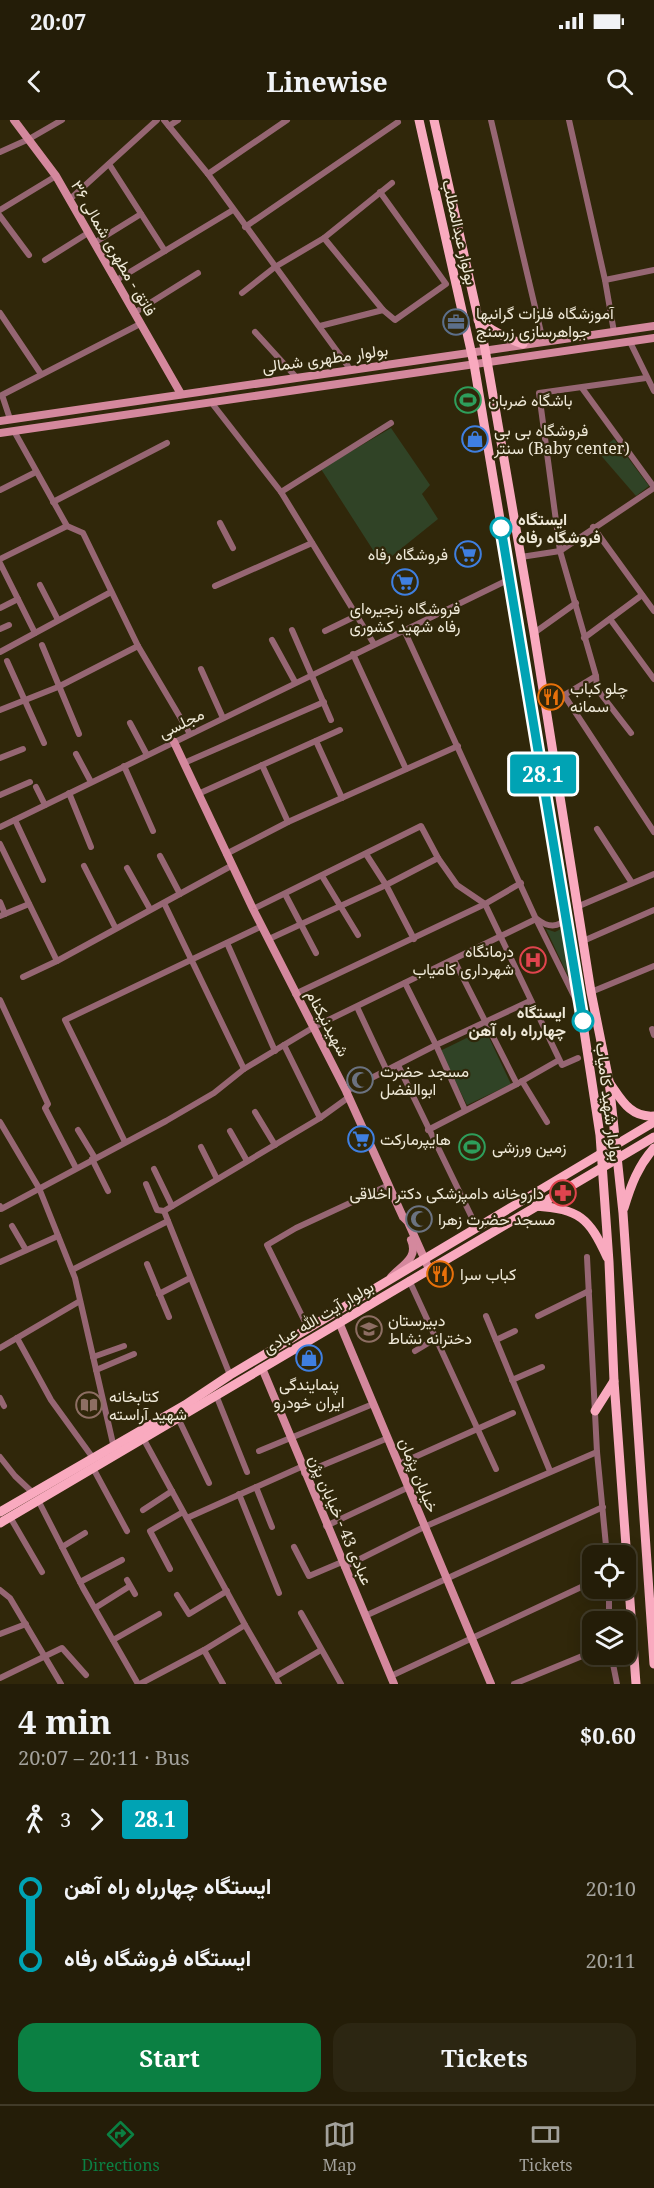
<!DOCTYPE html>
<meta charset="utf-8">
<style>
body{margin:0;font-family:"Noto Serif",Vazirmatn,serif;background:#2c2612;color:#f1f3f6;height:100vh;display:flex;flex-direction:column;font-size:22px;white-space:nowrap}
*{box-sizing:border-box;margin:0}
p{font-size:20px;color:#a3a29c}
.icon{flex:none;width:33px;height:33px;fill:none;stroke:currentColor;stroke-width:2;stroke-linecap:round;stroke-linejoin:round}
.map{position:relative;height:1564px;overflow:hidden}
.details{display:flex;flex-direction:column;background:#241d08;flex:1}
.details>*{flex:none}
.badge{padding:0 12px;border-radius:4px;font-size:21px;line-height:39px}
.controls{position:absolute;left:582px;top:1425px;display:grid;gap:12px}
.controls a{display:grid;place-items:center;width:54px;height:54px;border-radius:12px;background:#241d08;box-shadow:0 3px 15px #0003,0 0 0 2px #413b29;font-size:30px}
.map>.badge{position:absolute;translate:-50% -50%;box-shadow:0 0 0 3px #fff}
.legs{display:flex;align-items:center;gap:9px;height:66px;padding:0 18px;font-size:20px}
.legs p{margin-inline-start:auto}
.head{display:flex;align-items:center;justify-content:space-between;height:102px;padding:0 18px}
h1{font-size:33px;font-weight:700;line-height:45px}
.primary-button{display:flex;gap:12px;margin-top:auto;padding:12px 18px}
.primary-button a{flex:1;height:69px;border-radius:18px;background:#0b8043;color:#fff;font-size:24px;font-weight:700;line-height:69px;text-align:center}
.primary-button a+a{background:#2c2612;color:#f1f3f6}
ul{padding:0 18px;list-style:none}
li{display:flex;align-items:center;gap:21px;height:72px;font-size:22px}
li i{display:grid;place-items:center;width:9px;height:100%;margin:0 8px;background:currentColor}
li i::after{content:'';width:15px;height:15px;margin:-8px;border:4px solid;border-radius:50%;background:#241d08}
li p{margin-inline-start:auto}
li:first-child i{background:linear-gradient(#0000 50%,currentColor 0)}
li:last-child i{background:linear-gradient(currentColor 50%,#0000 0)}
.status{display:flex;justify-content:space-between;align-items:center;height:42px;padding:0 30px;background:#241d08;direction:ltr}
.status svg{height:16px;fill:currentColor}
header{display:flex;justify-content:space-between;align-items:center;height:78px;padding:0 18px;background:#241d08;font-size:27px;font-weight:700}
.menu{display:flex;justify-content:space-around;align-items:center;height:84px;border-top:2px solid #413b29;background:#241d08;font-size:16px;color:#a3a29c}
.menu a{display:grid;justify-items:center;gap:3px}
.menu .current{color:#0b8043}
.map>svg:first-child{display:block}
.green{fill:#304326}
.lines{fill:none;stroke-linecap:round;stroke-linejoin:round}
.street{stroke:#966673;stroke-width:6}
.secondary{stroke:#d4889d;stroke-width:8}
.primary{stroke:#f9aabf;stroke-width:9}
.line-1-casing{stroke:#fff;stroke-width:14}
.line-1{stroke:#00a3b4;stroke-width:9}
.stop-1-dot{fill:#fff;stroke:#00a3b4;stroke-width:3}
.labels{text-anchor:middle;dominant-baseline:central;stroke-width:4.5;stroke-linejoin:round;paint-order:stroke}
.street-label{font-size:16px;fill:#efe9d8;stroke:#30270a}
.poi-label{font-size:16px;fill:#efe9d8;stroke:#30270a;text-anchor:start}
.stop-label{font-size:16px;font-weight:bold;fill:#efe9d8;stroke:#30270a;text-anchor:start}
</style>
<div class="status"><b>20:07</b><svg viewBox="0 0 49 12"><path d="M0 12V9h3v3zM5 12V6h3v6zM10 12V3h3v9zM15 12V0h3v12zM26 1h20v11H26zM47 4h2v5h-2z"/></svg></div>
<header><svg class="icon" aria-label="back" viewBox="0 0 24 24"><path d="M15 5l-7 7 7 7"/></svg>Linewise<svg class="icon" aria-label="search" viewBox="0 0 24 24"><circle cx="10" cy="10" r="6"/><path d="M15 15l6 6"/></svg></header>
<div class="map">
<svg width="654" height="1564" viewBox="0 0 654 1564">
<rect width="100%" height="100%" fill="#30270a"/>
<g class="green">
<polygon points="391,308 430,365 422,374 438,399 382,444 321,349"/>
<polygon points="614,319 649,366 636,376 598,332"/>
<polygon points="563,808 570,860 546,809 555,812"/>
<polygon points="485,909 511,964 467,985 440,931"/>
</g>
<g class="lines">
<g class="street">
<polyline points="164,0 208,54 350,249"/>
<polyline points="491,0 543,221"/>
<polyline points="569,0 605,160 614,212"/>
<polyline points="169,6 178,0"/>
<polyline points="0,32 29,19 62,0"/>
<polyline points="109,44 165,131"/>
<polyline points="208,54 287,0"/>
<polyline points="69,80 157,0"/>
<polyline points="0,90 56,56"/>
<polyline points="0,96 29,135"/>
<polyline points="245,107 398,2"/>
<polyline points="324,118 383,190 395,200 446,164 380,72"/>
<polyline points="94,123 141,94"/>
<polyline points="45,140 88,113"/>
<polyline points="605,160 654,150"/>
<polyline points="115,161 233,90"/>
<polyline points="242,173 275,147 324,118 392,63"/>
<polyline points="0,193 41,254"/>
<polyline points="134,193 198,153"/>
<polyline points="320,206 383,190"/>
<polyline points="255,212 296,257"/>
<polyline points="630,222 654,271"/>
<polyline points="582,268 654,367"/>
<polyline points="211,282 281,372 374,524"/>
<polyline points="10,299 2,275 140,204"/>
<polyline points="14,311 67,406 83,413 138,526 190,614"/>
<polyline points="0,370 36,352"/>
<polyline points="281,372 391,303"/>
<polyline points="53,382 167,323"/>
<polyline points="220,403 233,428"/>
<polyline points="593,407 654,491"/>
<polyline points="521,437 560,431 654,368"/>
<polyline points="0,439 67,406"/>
<polyline points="0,443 35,513"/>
<polyline points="40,465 58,500"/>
<polyline points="215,466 312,423"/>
<polyline points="0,488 18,479"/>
<polyline points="610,499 654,559"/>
<polyline points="0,509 9,505"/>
<polyline points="292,510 331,600"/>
<polyline points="404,510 536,799 577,882"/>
<polyline points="325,511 356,496"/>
<polyline points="534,513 576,483"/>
<polyline points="584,518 642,475"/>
<polyline points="272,520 295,562"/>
<polyline points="42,525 79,614"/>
<polyline points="0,532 111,472"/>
<polyline points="353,534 406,649"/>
<polyline points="7,541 44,623"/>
<polyline points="201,549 223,598"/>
<polyline points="564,575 654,712"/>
<polyline points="546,586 596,556"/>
<polyline points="0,590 58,567 138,526"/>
<polyline points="130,603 147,635"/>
<polyline points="631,613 597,569 596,556 560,431 539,273 646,258"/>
<polyline points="316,621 342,678"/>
<polyline points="76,634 91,662"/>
<polyline points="0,638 23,629"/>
<polyline points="184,643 324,582"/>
<polyline points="262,645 288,702"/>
<polyline points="124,646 153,711"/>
<polyline points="36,667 45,685"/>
<polyline points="69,673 91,727"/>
<polyline points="198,674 340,610"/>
<polyline points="0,675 30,662"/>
<polyline points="15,700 43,760"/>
<polyline points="0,707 510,459"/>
<polyline points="597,709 632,763"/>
<polyline points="0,724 57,841"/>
<polyline points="226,734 288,702 458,626"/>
<polyline points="366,734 386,765 414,819"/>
<polyline points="160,736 180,774"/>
<polyline points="84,746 115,807"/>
<polyline points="127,748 150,789"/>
<polyline points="322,756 358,815"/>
<polyline points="285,774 316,833"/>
<polyline points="0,782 5,794"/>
<polyline points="164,783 244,949"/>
<polyline points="579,786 654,754"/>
<polyline points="253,789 421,706 438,738 457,765 485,784 562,945 578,938"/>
<polyline points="0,796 29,784"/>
<path d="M537 799C547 807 559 809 566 797"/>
<polyline points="269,819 386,765 438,738"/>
<polyline points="583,821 654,790"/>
<polyline points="227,823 275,931"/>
<polyline points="454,840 517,964"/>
<polyline points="23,857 57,841 231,746"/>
<polyline points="405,863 436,925 465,990"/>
<polyline points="591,872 654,846"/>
<polyline points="295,874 485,784 521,763"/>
<polyline points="0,880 48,984 45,988 76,1048"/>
<polyline points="357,887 387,951"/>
<polyline points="652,909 654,915"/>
<polyline points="284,925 320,998"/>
<polyline points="398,945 477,1108"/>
<polyline points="522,961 547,1002"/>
<polyline points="346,971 436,925 530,881"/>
<polyline points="255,992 275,1025"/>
<polyline points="0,1002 39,1068 75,1158 114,1328"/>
<polyline points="78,1010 95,1038"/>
<polyline points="428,1010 517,964 559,940"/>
<polyline points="230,1011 247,1041"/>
<polyline points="125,1022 65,900 262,806"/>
<polyline points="201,1027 217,1059"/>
<polyline points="92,1039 108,1071"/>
<polyline points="154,1049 172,1086"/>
<polyline points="146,1064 157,1090 164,1091"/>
<polyline points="0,1086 1,1089 166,1001 214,973 244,949 314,907 536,799"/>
<polyline points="164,1091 320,998 349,977"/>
<polyline points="164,1091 230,1255"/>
<polyline points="12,1106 26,1130"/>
<polyline points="587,1137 597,1332 607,1436"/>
<polyline points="0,1142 58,1116"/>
<polyline points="147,1144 169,1197"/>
<polyline points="72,1150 168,1101"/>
<polyline points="409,1160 496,1349"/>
<polyline points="159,1174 190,1158"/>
<polyline points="486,1196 550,1351"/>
<polyline points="538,1196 589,1171"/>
<polyline points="308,1208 267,1125 296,1108 389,1065"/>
<polyline points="17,1218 51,1280 93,1338"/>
<polyline points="496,1220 515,1211"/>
<polyline points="0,1228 80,1181"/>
<polyline points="415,1231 435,1219"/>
<polyline points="93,1237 124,1226"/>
<polyline points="96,1250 134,1234"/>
<polyline points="512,1260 542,1247"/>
<polyline points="216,1275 247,1352"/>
<polyline points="0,1278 4,1286"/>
<polyline points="178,1298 209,1363"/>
<polyline points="143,1318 245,1505 279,1564"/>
<polyline points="259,1331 373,1284"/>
<polyline points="0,1337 15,1356 33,1373"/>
<polyline points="399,1344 513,1293"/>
<polyline points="93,1348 127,1411"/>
<polyline points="304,1353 388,1318"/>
<polyline points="256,1367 272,1407"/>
<polyline points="239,1374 279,1473"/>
<polyline points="38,1380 83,1468 138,1564"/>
<polyline points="143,1390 172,1371"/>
<polyline points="10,1397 42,1452"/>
<polyline points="187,1398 301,1347"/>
<polyline points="326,1406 409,1367"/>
<polyline points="62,1427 85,1413"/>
<polyline points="294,1427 309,1456 342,1442"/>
<polyline points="344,1447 424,1407 597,1332"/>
<polyline points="170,1449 150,1411 183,1392"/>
<polyline points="127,1460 135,1474"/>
<polyline points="80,1462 122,1440"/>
<polyline points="609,1468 609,1502"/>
<polyline points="0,1470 10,1478 61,1564"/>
<polyline points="177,1475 189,1494 227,1471"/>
<polyline points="95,1488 130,1466"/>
<polyline points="301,1493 341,1564"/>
<polyline points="365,1496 603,1387"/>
<polyline points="0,1514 26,1504"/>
<polyline points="113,1520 159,1494"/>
<polyline points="204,1530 223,1564"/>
<polyline points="611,1534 617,1564"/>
<polyline points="391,1556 592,1462"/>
<polyline points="275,1557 321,1530"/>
<polyline points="0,1558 62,1528 86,1555"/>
<polyline points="140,1564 204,1530 245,1505"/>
<polyline points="514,1564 592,1532"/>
</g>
<g class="secondary">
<polyline points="14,0 56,56 181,274"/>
<polyline points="0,301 654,206"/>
<polyline points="0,313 654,218"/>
<polyline points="174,622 253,789 346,971 403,1097 408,1102 429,1149"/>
<path d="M391 1157C402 1145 419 1138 411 1120"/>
<polyline points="339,1202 491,1564"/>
<polyline points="262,1248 394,1564"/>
</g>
<g class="primary">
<polyline points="419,0 474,244 566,793 600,1015 609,1142 614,1261 636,1564"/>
<polyline points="434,0 485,229 534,513 591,872 609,961 623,1093 654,1544"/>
<path d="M478 200C492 211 506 218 523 224"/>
<path d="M609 962C621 979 630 998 654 996"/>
<path d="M535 1086C580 1089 589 1098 607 1137"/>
<path d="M624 1088C631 1065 638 1046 654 1028"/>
<polyline points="595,1291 614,1261"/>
<polyline points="0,1392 185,1285 230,1255 654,1002"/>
<polyline points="0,1403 654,1017"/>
</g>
</g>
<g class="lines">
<g class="line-1-casing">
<polyline id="line-1" points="501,408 583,901"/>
</g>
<use href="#line-1" class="line-1"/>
</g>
<defs>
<g id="office-ring" transform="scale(1.35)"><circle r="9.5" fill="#30270a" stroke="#5c6f8a" stroke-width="1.5"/><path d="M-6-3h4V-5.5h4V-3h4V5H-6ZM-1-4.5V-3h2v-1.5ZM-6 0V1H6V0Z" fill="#5c6f8a"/></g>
<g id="stadium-ring" transform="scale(1.35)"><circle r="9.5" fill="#30270a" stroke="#2e9e5b" stroke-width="1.5"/><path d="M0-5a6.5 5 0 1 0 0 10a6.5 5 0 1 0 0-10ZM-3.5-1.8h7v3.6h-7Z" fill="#2e9e5b"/></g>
<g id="shop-ring" transform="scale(1.35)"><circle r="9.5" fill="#30270a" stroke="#3f7fe0" stroke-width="1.5"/><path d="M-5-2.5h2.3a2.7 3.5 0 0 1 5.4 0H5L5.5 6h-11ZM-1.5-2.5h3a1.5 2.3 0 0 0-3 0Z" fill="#3f7fe0"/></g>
<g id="supermarket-ring" transform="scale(1.35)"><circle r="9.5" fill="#30270a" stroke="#3f7fe0" stroke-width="1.5"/><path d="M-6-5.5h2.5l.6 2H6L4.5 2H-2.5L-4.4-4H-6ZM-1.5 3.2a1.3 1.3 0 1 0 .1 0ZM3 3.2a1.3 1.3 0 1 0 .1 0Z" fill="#3f7fe0"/></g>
<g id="restaurant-ring" transform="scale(1.35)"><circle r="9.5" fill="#30270a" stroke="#e8710a" stroke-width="1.5"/><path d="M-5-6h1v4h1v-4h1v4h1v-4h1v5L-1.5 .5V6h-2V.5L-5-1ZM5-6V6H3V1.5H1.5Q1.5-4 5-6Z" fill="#e8710a"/></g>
<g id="hospital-ring" transform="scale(1.35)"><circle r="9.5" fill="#30270a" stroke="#e0444e" stroke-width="1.5"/><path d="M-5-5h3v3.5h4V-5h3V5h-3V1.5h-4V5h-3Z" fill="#e0444e"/></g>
<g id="mosque-ring" transform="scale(1.35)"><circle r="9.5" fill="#30270a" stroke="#6b7280" stroke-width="1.5"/><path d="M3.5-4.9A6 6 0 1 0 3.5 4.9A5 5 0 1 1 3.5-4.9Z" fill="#6b7280"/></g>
<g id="pharmacy-ring" transform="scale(1.35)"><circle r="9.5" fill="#30270a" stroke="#e0444e" stroke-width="1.5"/><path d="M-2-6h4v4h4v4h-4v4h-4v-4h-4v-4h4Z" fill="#e0444e"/></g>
<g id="school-ring" transform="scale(1.35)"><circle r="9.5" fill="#30270a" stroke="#8d6e63" stroke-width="1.5"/><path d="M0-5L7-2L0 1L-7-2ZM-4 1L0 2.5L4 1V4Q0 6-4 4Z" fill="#8d6e63"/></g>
<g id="library-ring" transform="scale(1.35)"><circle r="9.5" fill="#30270a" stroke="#8d6e63" stroke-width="1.5"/><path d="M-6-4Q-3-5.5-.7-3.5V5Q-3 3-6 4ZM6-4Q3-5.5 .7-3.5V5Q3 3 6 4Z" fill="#8d6e63"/></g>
</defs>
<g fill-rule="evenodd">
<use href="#office-ring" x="456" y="202"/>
<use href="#stadium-ring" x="468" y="280"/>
<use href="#shop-ring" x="475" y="319"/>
<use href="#supermarket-ring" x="468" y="434"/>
<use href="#supermarket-ring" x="405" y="462"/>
<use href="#restaurant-ring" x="551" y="577"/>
<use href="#hospital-ring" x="533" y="840"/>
<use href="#mosque-ring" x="360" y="960"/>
<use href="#supermarket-ring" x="361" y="1019"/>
<use href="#stadium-ring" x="472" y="1027"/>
<use href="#pharmacy-ring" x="563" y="1073"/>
<use href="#mosque-ring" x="419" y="1099"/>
<use href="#restaurant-ring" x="440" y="1154"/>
<use href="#school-ring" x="369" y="1209"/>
<use href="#shop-ring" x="309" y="1238"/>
<use href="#library-ring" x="89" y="1285"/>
</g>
<g class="stop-1-dot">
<circle cx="501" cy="408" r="10"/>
<circle cx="583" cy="901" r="10"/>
</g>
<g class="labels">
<g class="street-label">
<text transform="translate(460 112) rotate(77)">بولوار عبدالمطلب</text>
<text transform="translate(114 128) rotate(60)">فاتق - مطهری شمالی ۳۶</text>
<text transform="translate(325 238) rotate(-8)">بولوار مطهری شمالی</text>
<text transform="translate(181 603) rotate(-26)">مجلسی</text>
<text transform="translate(328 903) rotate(62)">شهیدنیکنام</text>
<text transform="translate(609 982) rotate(83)">بولوار شهید کامیاب</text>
<text transform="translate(318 1197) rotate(-31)">بولوار آیت الله عبادی</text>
<text transform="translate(419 1355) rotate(68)">خیابان پژمان</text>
<text transform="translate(341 1400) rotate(67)">عبادی 43 - خیابان پژن</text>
</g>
<g class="poi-label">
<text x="476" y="193">آموزشگاه فلزات گرانبها<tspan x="476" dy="18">جواهرسازی زرسنج</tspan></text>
<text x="488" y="280">باشگاه ضربان</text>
<text x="494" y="310">فروشگاه بی بی<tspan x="494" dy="18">سنتر (Baby center)</tspan></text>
<text x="448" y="434" text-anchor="end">فروشگاه رفاه</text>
<text x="405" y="488" text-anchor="middle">فروشگاه زنجیره‌ای<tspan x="405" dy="18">رفاه شهید کشوری</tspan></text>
<text x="570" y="568">چلو کباب<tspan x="570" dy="18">سمانه</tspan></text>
<text x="514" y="831" text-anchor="end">درمانگاه<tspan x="514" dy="18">شهرداری کامیاب</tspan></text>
<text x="380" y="951">مسجد حضرت<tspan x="380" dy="18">ابوالفضل</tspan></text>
<text x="380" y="1019">هایپرمارکت</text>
<text x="492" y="1027">زمین ورزشی</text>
<text x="544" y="1073" text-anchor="end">داروخانه دامپزشکی دکتر اخلاقی</text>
<text x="438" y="1099">مسجد حضرت زهرا</text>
<text x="460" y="1154">کباب سرا</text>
<text x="388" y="1200">دبیرستان<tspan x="388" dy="18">دخترانه نشاط</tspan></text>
<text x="309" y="1264" text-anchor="middle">پنمایندگی<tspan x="309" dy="18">ایران خودرو</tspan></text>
<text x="109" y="1276">کتابخانه<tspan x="109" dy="18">شهید آراسته</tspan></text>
</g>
<g class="stop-label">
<text x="518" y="399">ایستگاه<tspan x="518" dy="18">فروشگاه رفاه</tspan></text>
<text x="566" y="892" text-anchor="end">ایستگاه<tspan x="566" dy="18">چهارراه راه آهن</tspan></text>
</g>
</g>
</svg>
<div class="controls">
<a><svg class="icon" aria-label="locate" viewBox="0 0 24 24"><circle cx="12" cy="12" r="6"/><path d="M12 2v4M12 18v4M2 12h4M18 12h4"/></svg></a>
<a><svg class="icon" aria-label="layers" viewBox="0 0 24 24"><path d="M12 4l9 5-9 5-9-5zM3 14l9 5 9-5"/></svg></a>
</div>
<b class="badge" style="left:543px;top:654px;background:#00a3b4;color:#fff">28.1</b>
</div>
<section class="details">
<div class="head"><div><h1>4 min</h1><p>20:07 – 20:11 · Bus</p></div><b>$0.60</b></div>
<div class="legs"><svg class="icon" aria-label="walk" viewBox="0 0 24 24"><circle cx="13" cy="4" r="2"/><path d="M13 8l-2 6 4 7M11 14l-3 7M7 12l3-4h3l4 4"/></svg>3<svg class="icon" aria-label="forward" viewBox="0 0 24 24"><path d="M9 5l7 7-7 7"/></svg><b class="badge" style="background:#00a3b4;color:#fff">28.1</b></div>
<ul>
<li><i style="color:#00a3b4"></i><b>ایستگاه چهارراه راه آهن</b><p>20:10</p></li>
<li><i style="color:#00a3b4"></i><b>ایستگاه فروشگاه رفاه</b><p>20:11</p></li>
</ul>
<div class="primary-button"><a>Start</a><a>Tickets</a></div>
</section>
<nav class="menu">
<a class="current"><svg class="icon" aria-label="directions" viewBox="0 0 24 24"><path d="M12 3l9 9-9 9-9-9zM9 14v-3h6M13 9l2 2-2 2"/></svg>Directions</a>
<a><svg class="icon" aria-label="map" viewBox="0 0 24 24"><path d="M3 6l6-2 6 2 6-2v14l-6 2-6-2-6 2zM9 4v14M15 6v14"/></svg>Map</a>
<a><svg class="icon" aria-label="tickets" viewBox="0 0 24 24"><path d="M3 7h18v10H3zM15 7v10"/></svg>Tickets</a>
</nav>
